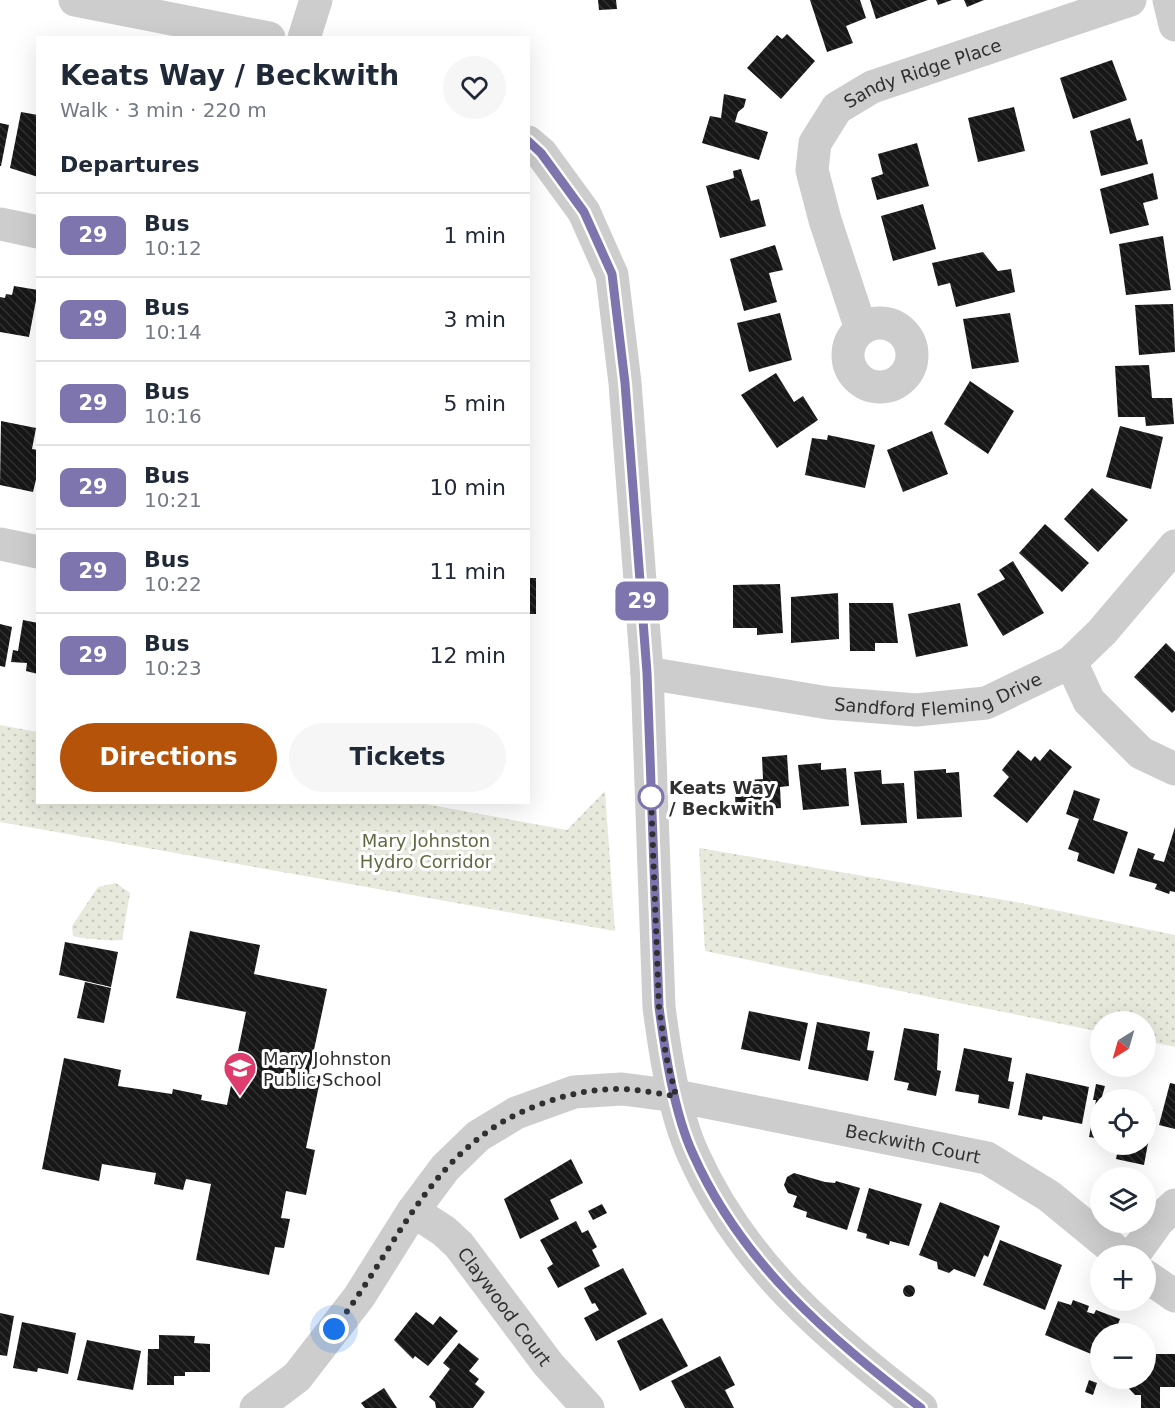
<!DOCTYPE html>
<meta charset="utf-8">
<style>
body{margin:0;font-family:"DejaVu Sans",sans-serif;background:#f6f6f7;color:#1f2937;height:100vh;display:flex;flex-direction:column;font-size:22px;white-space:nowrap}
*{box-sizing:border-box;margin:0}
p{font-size:20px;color:#747a83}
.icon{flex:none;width:33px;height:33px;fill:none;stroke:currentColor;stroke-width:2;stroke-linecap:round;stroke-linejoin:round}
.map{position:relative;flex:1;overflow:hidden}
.side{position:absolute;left:36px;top:36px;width:494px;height:768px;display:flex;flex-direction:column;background:#fff;border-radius:0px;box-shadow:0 6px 24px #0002}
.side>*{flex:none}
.badge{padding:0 12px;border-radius:9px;font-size:21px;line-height:39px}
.needle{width:39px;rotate:217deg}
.tools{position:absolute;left:1090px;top:1011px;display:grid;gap:12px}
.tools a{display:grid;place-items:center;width:66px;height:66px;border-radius:50%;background:#fff;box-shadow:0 6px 24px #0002;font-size:30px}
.you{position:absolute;width:30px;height:30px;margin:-15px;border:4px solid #fff;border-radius:50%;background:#1a73e8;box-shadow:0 0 0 9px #1a73e833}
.map>.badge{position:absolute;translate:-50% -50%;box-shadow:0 0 0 3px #fff}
h2{padding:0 24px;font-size:22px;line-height:54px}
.round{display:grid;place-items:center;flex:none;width:63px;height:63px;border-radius:32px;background:#f6f6f7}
.summary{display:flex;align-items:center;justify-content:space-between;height:102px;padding:0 24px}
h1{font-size:28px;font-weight:700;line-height:45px}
.button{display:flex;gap:12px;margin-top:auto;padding:12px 24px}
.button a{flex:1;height:69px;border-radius:36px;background:#b45309;color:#fff;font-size:24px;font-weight:700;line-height:69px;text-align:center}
.button a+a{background:#f6f6f7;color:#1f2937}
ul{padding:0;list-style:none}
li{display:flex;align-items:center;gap:18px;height:84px;padding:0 24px;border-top:2px solid #e0e1e3}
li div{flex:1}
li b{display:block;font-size:22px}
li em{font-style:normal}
li .badge{min-width:66px;font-weight:700;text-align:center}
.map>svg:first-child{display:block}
.grass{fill:url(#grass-dots)}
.building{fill:url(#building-back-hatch)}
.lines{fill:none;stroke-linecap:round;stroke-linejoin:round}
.minor{stroke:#cdcdcd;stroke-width:33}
.line-casing{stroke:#fff;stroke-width:14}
.line{stroke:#7e74ae;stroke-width:9}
.walk{stroke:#303030;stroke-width:6;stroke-dasharray:0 10.8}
.stop-dot{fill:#fff;stroke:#7e74ae;stroke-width:3}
.labels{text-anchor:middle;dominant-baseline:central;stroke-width:6;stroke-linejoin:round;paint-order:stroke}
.street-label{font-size:18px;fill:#303030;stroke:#fff}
.stop-label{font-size:18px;font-weight:bold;fill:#303030;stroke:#fff;text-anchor:start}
.park-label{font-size:18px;fill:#5d6a3f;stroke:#fff}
.poi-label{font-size:18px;fill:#303030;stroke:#fff;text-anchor:start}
</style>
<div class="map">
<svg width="1175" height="1408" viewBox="0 0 1175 1408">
<defs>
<pattern id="grass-dots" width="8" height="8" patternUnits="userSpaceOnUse" patternTransform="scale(1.5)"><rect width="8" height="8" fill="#e6e9dc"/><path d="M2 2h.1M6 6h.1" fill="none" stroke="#c6c8bd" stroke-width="1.8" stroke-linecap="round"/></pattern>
<pattern id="building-back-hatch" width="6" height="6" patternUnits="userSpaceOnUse" patternTransform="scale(1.5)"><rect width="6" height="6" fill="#171717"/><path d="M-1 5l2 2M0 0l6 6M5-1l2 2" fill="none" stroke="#303030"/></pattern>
</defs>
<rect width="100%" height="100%" fill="#fff"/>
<g class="grass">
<polygon points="0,725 37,732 38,802 420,803 567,830 605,791 615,931 0,822"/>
<polygon points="699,848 1016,902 1175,935 1175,1047 1146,1041 1146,1022 1101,1022 1101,1032 705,951"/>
<path d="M116 883 130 893 122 940C109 941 86 939 73 936L72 926 98 887Z"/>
</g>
<g class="building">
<polygon points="598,0 616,0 617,9 599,10"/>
<polygon points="810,0 860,0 866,18 846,26 853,43 827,52"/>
<polygon points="870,0 928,0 876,19"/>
<polygon points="936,0 952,0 938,5"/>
<polygon points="964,0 984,0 967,7"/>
<polygon points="787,34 815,61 781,99 747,68 777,35 782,39"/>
<polygon points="1112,60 1127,100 1073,119 1060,78"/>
<polygon points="724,94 746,99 744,107 738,112 735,122 768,132 759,160 702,143 710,116 721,118"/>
<polygon points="1014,107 1025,151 978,162 968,118"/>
<polygon points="21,112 38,115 38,177 10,168"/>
<polygon points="1130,118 1137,141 1142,139 1148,164 1101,176 1090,131"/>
<polygon points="0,123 9,125 1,166 0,166"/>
<polygon points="917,143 929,186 877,200 871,178 883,174 878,154"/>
<polygon points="741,169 751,201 759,199 766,226 720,238 706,186 734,178 733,171"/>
<polygon points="1153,173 1158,199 1143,203 1149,225 1110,234 1100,189"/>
<polygon points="923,204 936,249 893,261 881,216"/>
<polygon points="1163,236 1171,290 1126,295 1119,244"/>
<polygon points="775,245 783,270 769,273 777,302 744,311 730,259"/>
<polygon points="983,252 998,271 1011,269 1015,292 956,307 950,283 938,286 932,263"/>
<polygon points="14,286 38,290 29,337 0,332 0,297 5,298 6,294 12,295"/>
<polygon points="1173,304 1175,352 1139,355 1135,305"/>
<polygon points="780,313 792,360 749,372 737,323"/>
<polygon points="1010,313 1019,362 972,369 963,319"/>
<polygon points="1149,365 1152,398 1172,398 1174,424 1146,426 1145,417 1118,417 1115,366"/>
<polygon points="776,373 794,402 803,396 818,420 777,448 741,395"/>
<polygon points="970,381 1014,411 988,454 944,424"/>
<polygon points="1,421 36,428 32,449 38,450 38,471 33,492 0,485"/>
<polygon points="1120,426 1163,437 1151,489 1106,477"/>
<polygon points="932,431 948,474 903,492 887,450"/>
<polygon points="828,435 875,445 865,488 805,475 812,438 827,440"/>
<polygon points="1092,488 1128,520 1098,552 1064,519"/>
<polygon points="1045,524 1089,563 1062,592 1019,553"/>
<polygon points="1013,561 1044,613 1003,636 977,594 1005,579 999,570"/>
<rect x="528" y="578" width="8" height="36"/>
<polygon points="780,584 783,633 757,635 757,628 733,628 733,585"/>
<polygon points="838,593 839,639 791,643 791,597"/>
<polygon points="849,603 893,603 898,643 875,643 875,651 850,651"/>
<polygon points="960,603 968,646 916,657 908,614"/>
<polygon points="23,620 38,623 38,674 26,671 27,663 11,662 13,650 18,651"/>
<polygon points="0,624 12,627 5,667 0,666"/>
<polygon points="1166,643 1175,652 1175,710 1172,713 1134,677"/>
<polygon points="1050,749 1072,767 1027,823 993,796 1009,777 1002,770 1018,750 1031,761 1035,756 1040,761"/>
<polygon points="787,755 789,786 780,787 781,808 736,811 734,781 763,779 762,757"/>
<polygon points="821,763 821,770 846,768 849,806 803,810 798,765"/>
<polygon points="946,769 946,773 959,772 962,817 917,819 914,771"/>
<polygon points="881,770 882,784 904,783 907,823 861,825 854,772"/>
<polygon points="1074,790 1100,799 1093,820 1128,832 1114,874 1077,861 1079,853 1068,849 1079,819 1066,814"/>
<polygon points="1175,827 1175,892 1170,891 1169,894 1155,889 1157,884 1129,876 1138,848 1155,854 1153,859 1164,862"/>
<polygon points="190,931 260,945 254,974 327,989 309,1073 321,1076 306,1148 315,1150 306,1195 286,1191 281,1218 290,1219 284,1248 275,1247 269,1275 196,1260 211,1184 186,1179 183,1190 154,1184 156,1173 102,1164 99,1181 42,1169 64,1058 121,1070 118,1086 172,1094 173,1089 202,1095 201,1100 227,1105 246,1012 176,998"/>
<polygon points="65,942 118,952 111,987 59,975"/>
<polygon points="85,982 111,988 104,1023 77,1018"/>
<polygon points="749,1011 808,1023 800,1061 741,1049"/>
<polygon points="817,1022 870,1032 867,1050 874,1051 868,1081 808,1069"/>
<polygon points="904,1028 939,1034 937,1070 941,1071 936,1096 907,1090 909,1083 894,1080"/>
<polygon points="964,1048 1012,1058 1008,1081 1014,1082 1009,1109 978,1103 979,1095 955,1091"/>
<polygon points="1026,1073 1089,1087 1082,1124 1043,1116 1042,1120 1018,1115"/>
<polygon points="1170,1083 1175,1084 1175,1129 1159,1125"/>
<polygon points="1096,1084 1105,1086 1101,1100 1101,1139 1089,1137 1096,1100 1093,1100"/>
<polygon points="1146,1109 1154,1110 1144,1165 1116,1159 1119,1144 1146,1144"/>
<polygon points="571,1159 583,1183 550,1200 559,1219 520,1239 504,1199"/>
<polygon points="794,1173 825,1182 835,1183 836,1181 860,1188 847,1230 806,1217 807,1212 793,1207 797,1196 788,1193 784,1185 787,1177"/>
<polygon points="869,1188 922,1204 909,1246 890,1241 889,1245 866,1238 867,1234 857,1231"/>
<polygon points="940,1202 1000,1226 988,1257 984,1255 975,1277 954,1269 949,1273 938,1269 937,1262 919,1255"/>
<polygon points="602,1204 607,1213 593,1220 588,1211"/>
<polygon points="576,1221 582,1233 588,1230 597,1247 592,1250 600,1266 558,1288 547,1268 553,1264 540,1240"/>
<polygon points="1000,1240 1062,1265 1045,1310 983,1285"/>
<polygon points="623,1268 647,1314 596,1341 584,1318 599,1310 595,1303 592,1304 584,1288"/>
<circle cx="909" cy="1291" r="6"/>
<polygon points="1073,1300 1089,1306 1087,1312 1094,1314 1096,1310 1120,1319 1114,1334 1101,1334 1101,1358 1045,1335 1058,1301 1071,1305"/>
<polygon points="416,1312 433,1325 440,1316 458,1331 428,1366 415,1356 413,1359 394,1340"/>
<polygon points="0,1313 14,1316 7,1356 0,1355"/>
<polygon points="662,1318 688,1366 640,1391 617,1341"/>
<polygon points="22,1322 76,1333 68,1374 38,1368 37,1372 13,1368"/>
<polygon points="159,1335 195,1336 194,1343 210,1344 210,1372 185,1372 185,1376 174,1376 174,1385 147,1385 148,1349 159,1349"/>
<polygon points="87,1340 141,1351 133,1390 77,1380"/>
<polygon points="459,1343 479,1359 469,1371 479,1379 475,1384 485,1392 473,1408 436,1408 435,1402 429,1397 450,1369 443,1363"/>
<polygon points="1146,1351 1153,1359 1153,1354 1175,1354 1175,1387 1160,1387 1160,1408 1141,1408 1141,1395 1135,1395 1119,1378 1146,1378"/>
<polygon points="720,1356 735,1385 725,1390 734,1408 685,1408 671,1381"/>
<polygon points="1089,1380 1097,1383 1093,1395 1085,1392"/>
<polygon points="384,1388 397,1408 365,1408 361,1403"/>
</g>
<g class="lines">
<g class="minor">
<polyline points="75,0 269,38"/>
<polyline points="1169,0 1175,25"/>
<polyline points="304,38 316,0"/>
<path d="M528 142 541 153 584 212 612 275 625 383 647 673 659 1007C665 1053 674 1112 693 1154 743 1266 827 1335 921 1408"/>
<polyline points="0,224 38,232"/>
<circle cx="880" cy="355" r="32"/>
<path id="s1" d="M861 329 825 220 812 170 815 143 837 108 872 87 1130 0"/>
<polyline points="0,544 38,552"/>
<polyline points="1071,662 1089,701 1141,753 1175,769"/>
<path id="s2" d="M647 673 828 703 916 710 986 703 1071 662 1102 632 1175 546"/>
<path id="s3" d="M413 1211 444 1231 459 1245 548 1364 588 1408"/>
<polyline points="1133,1256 1158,1221 1175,1205"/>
<polyline points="1146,1276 1175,1296"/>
<path id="s4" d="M256 1408 297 1377 359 1297 413 1211 445 1168 478 1136 516 1113 574 1092 622 1089 676 1096 987 1158 1049 1196 1122 1256"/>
</g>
</g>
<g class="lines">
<g class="line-casing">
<path id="line" d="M528 141 541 153 584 212 612 274 625 383 647 673 659 1007C665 1052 674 1113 693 1154 742 1264 828 1336 921 1408"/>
</g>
<use href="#line" class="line"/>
<path class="walk" d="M334 1329C400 1244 432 1143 541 1104 568 1094 592 1089 621 1089 639 1089 658 1094 676 1096L666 1056 659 1007 651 797"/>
</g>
<defs>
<g id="school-pin" transform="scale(1.725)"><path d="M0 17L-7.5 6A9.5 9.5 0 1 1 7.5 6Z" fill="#dd3c6c" stroke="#fff"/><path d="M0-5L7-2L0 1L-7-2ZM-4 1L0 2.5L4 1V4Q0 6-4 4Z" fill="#fff"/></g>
</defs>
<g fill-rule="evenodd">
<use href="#school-pin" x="240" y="1068"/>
</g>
<circle class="stop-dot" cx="651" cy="797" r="12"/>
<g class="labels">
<g class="street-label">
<text stroke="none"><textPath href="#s1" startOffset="328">Sandy Ridge Place</textPath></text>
<text stroke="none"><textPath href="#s2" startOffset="296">Sandford Fleming Drive</textPath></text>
<text stroke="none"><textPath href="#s4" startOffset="804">Beckwith Court</textPath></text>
<text stroke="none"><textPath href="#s3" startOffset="134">Claywood Court</textPath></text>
</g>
<g class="stop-label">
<text x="669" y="787">Keats Way<tspan x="669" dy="21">/ Beckwith</tspan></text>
</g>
<g class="park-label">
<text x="426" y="840">Mary Johnston<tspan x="426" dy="21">Hydro Corridor</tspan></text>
</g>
<g class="poi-label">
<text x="263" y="1058">Mary Johnston<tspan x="263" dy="21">Public School</tspan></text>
</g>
</g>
</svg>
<div class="tools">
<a><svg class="needle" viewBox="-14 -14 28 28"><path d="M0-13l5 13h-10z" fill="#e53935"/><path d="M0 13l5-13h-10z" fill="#747a83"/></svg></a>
<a><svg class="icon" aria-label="locate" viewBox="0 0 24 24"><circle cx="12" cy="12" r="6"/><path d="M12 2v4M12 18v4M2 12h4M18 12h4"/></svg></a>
<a><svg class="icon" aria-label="layers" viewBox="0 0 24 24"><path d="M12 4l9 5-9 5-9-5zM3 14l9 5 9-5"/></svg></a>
<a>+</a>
<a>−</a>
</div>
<div class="you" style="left:334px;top:1329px"></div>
<b class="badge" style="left:642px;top:601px;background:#7e74ae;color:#fff">29</b>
<section class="side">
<div class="summary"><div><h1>Keats Way / Beckwith</h1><p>Walk · 3 min · 220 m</p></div><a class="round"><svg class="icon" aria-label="heart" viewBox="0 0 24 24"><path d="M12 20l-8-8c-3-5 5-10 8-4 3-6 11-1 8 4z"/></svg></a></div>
<h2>Departures</h2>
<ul>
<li><span class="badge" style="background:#7e74ae;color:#fff">29</span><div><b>Bus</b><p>10:12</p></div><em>1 min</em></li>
<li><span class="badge" style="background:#7e74ae;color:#fff">29</span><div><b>Bus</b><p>10:14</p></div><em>3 min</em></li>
<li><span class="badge" style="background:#7e74ae;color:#fff">29</span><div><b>Bus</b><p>10:16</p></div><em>5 min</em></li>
<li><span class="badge" style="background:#7e74ae;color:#fff">29</span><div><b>Bus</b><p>10:21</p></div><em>10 min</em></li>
<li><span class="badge" style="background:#7e74ae;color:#fff">29</span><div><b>Bus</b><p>10:22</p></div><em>11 min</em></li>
<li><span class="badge" style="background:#7e74ae;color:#fff">29</span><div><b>Bus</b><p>10:23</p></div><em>12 min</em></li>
</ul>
<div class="button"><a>Directions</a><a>Tickets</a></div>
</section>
</div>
